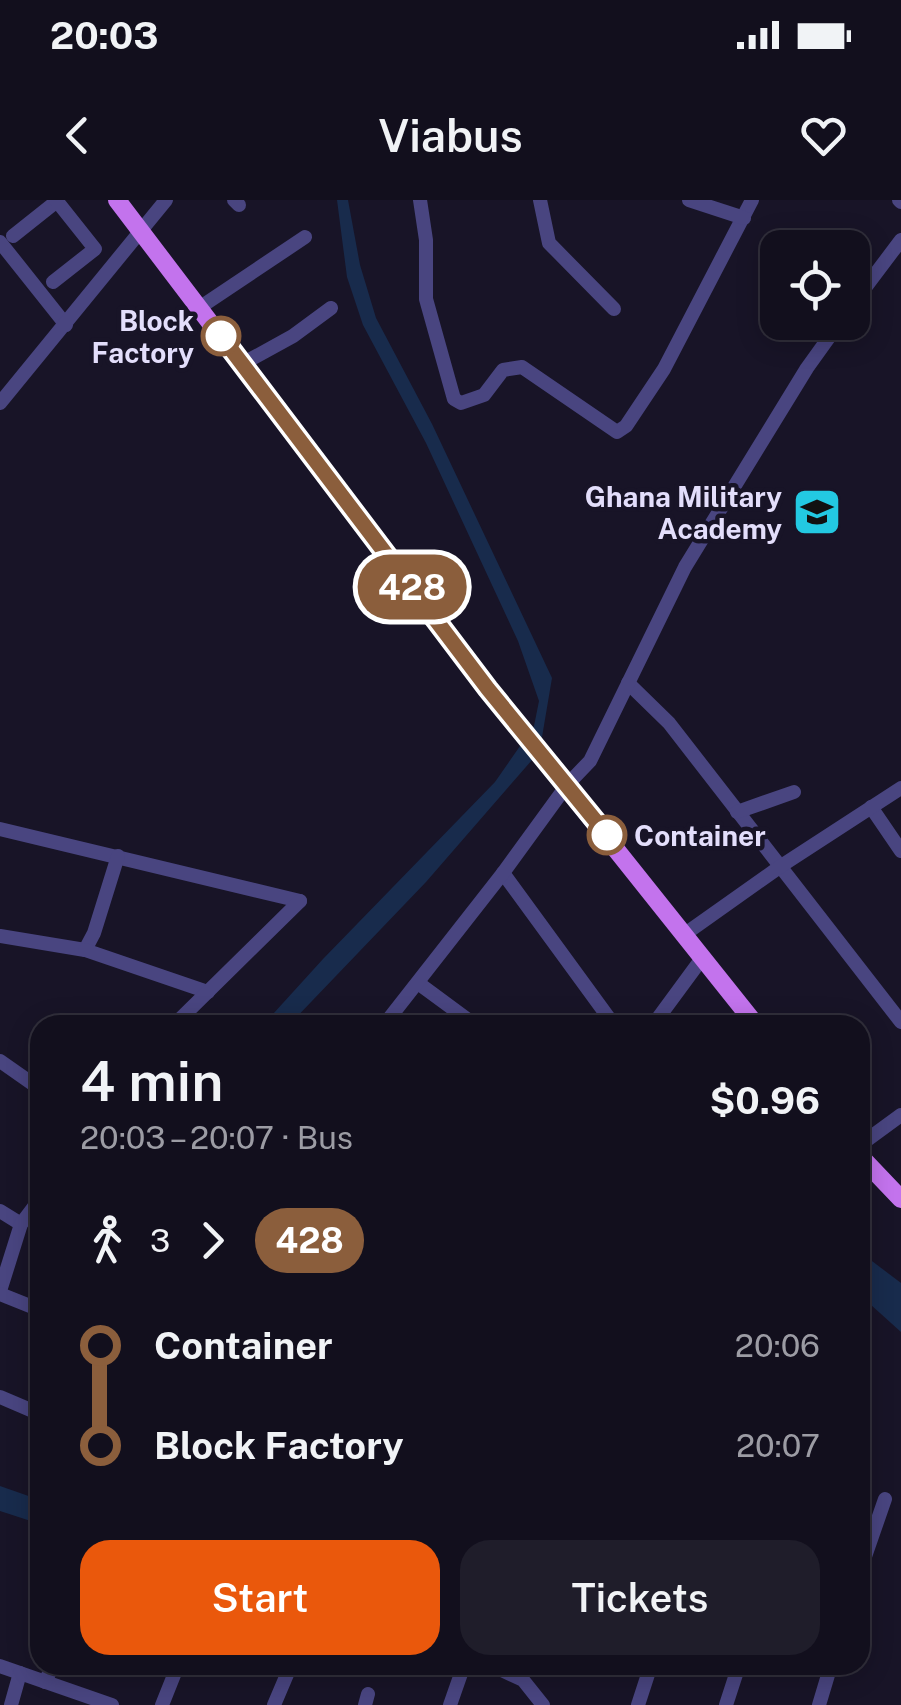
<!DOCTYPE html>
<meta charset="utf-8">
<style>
body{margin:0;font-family:"Public Sans",sans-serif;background:#1f1d2a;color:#f1f3f6;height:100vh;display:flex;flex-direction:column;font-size:38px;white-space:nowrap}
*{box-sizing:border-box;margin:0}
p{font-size:32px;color:#9c9ca4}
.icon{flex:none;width:55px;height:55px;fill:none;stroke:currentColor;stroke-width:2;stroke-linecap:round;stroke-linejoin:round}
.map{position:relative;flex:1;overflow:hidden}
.side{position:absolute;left:30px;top:815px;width:840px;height:660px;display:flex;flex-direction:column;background:#120f1d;border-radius:30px;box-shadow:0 5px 25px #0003,0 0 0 2px #312f3b}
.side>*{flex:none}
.badge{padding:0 20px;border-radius:32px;font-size:35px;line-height:65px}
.controls{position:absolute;left:760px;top:30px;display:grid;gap:20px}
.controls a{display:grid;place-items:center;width:110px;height:110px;border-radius:20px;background:#120f1d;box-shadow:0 5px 25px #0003,0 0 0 2px #312f3b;font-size:50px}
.map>.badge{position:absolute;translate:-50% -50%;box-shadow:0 0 0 5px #fff}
.legs{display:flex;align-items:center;gap:15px;height:110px;padding:0 50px;font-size:32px}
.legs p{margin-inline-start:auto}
.summary{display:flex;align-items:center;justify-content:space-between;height:170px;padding:0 50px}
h1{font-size:55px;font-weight:600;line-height:75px}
.button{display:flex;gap:20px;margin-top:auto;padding:20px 50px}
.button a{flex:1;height:115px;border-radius:30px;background:#ea580c;color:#fff;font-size:40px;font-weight:600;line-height:115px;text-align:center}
.button a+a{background:#1f1d2a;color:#f1f3f6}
ul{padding:0 50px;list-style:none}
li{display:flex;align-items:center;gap:35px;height:100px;font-size:38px}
li i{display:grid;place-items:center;width:15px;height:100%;margin:0 12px;background:currentColor}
li i::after{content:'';width:25px;height:25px;margin:-12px;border:8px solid;border-radius:50%;background:#120f1d}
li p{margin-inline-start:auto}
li:first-child i{background:linear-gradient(#0000 50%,currentColor 0)}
li:last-child i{background:linear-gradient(currentColor 50%,#0000 0)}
.status{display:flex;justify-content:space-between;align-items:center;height:70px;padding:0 50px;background:#120f1d;direction:ltr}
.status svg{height:28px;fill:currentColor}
header{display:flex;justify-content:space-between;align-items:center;height:130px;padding:0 50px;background:#120f1d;font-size:45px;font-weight:600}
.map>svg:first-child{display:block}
.water{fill:#182b4c}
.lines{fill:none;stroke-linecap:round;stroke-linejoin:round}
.minor{stroke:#494580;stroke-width:14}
.major{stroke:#c373ed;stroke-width:18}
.line-1-casing{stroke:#fff;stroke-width:22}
.line-1{stroke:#8b5e3c;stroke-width:15}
.stop-1-dot{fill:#fff;stroke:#8b5e3c;stroke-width:5}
.labels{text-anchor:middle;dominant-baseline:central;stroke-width:9;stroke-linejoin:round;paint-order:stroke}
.stop-label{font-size:28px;font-weight:bold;fill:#e3defb;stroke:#181427;text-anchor:end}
.poi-label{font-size:28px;font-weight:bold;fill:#e3defb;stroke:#181427;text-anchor:end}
</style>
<div class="status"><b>20:03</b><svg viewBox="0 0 49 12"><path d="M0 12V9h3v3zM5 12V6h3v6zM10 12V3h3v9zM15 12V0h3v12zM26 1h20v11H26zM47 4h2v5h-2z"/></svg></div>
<header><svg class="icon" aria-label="back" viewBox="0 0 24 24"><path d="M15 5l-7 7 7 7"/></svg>Viabus<svg class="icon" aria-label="heart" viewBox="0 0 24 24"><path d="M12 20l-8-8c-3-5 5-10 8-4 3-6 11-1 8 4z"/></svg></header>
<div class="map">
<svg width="901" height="1505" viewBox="0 0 901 1505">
<rect width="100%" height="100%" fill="#181427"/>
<g class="water">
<polygon points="337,0 348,0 360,65 376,118 432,224 552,478 541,543 532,560 426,682 289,825 263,825 323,759 495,582 534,526 539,501 518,441 426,243 363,125 347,77"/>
<polygon points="860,1052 901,1083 901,1132 860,1095"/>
<polygon points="0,1286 40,1300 40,1324 0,1311"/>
</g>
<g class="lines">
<g class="minor">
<polyline points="234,0 239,5"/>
<polyline points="420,0 426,40 426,99 454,199 461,203 484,195 503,170 522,167 617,232 626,226 664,169 752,0"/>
<polyline points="540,0 549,43 614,109"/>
<polyline points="689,0 744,18"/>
<polyline points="899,0 901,2"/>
<polyline points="13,36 57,1"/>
<polyline points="0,42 66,125"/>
<polyline points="53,82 95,49 56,0"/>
<polyline points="852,105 901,40"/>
<polyline points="199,108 305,37"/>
<polyline points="242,164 293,136 331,108"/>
<polyline points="0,203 166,0"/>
<polyline points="628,483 669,523 901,822"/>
<polyline points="871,607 901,651"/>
<polyline points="737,612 794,592"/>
<polyline points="0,629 300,701"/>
<polyline points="503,673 614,825"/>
<polyline points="685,734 781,666 901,588"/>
<polyline points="0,736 85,750 94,733 118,656"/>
<polyline points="85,750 208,792"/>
<polyline points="418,783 475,825"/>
<polyline points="174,825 300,701"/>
<polyline points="384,825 503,673 567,585 590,561 685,367 807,168 840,122"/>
<polyline points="653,825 703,757"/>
<polyline points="0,861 40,889"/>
<polyline points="860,945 901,915"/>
<polyline points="0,1011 21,1024"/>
<polyline points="0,1091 21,1024 40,999"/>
<polyline points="0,1094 40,1110"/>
<polyline points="0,1197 40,1214"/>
<polyline points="860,1371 885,1299"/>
<polyline points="491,1465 523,1480 543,1505"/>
<polyline points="0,1466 112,1505"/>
<polyline points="45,1482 53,1465"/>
<polyline points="11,1505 20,1473"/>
<polyline points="162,1505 178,1465"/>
<polyline points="274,1505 291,1465"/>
<polyline points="365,1505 368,1494"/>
<polyline points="450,1505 464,1465"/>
<polyline points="638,1505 651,1465"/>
<polyline points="726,1505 739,1465"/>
<polyline points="819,1505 831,1465"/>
</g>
<g class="major">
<polyline points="117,0 488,489 756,825"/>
<polyline points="860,956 901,999"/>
</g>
</g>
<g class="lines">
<g class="line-1-casing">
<polyline id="line-1" points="221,136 488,489 607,635"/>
</g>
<use href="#line-1" class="line-1"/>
</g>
<defs>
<g id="school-square" transform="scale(2.5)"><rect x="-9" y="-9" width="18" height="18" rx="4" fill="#23c9e2" stroke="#181427"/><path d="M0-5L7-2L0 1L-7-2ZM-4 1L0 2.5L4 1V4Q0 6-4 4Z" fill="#111"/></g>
</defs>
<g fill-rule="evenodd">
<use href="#school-square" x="817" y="312"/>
</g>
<g class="stop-1-dot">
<circle cx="221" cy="136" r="18"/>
<circle cx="607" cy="635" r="18"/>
</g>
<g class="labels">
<g class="stop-label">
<text x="194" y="120">Block<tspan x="194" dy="32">Factory</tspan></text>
<text x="634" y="635" text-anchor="start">Container</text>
</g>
<g class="poi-label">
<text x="782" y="296">Ghana Military<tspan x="782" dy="32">Academy</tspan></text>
</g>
</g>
</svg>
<div class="controls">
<a><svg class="icon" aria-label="locate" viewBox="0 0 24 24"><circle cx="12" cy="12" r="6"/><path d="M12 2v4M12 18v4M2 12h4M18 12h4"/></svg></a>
</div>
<b class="badge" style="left:412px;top:387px;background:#8b5e3c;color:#fff">428</b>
<section class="side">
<div class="summary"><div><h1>4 min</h1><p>20:03 – 20:07 · Bus</p></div><b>$0.96</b></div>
<div class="legs"><svg class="icon" aria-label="walk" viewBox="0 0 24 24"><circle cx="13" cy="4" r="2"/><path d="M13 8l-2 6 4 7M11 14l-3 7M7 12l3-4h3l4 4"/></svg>3<svg class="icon" aria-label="forward" viewBox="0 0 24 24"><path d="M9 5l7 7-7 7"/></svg><b class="badge" style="background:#8b5e3c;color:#fff">428</b></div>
<ul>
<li><i style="color:#8b5e3c"></i><b>Container</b><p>20:06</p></li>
<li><i style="color:#8b5e3c"></i><b>Block Factory</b><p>20:07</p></li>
</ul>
<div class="button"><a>Start</a><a>Tickets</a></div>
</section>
</div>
